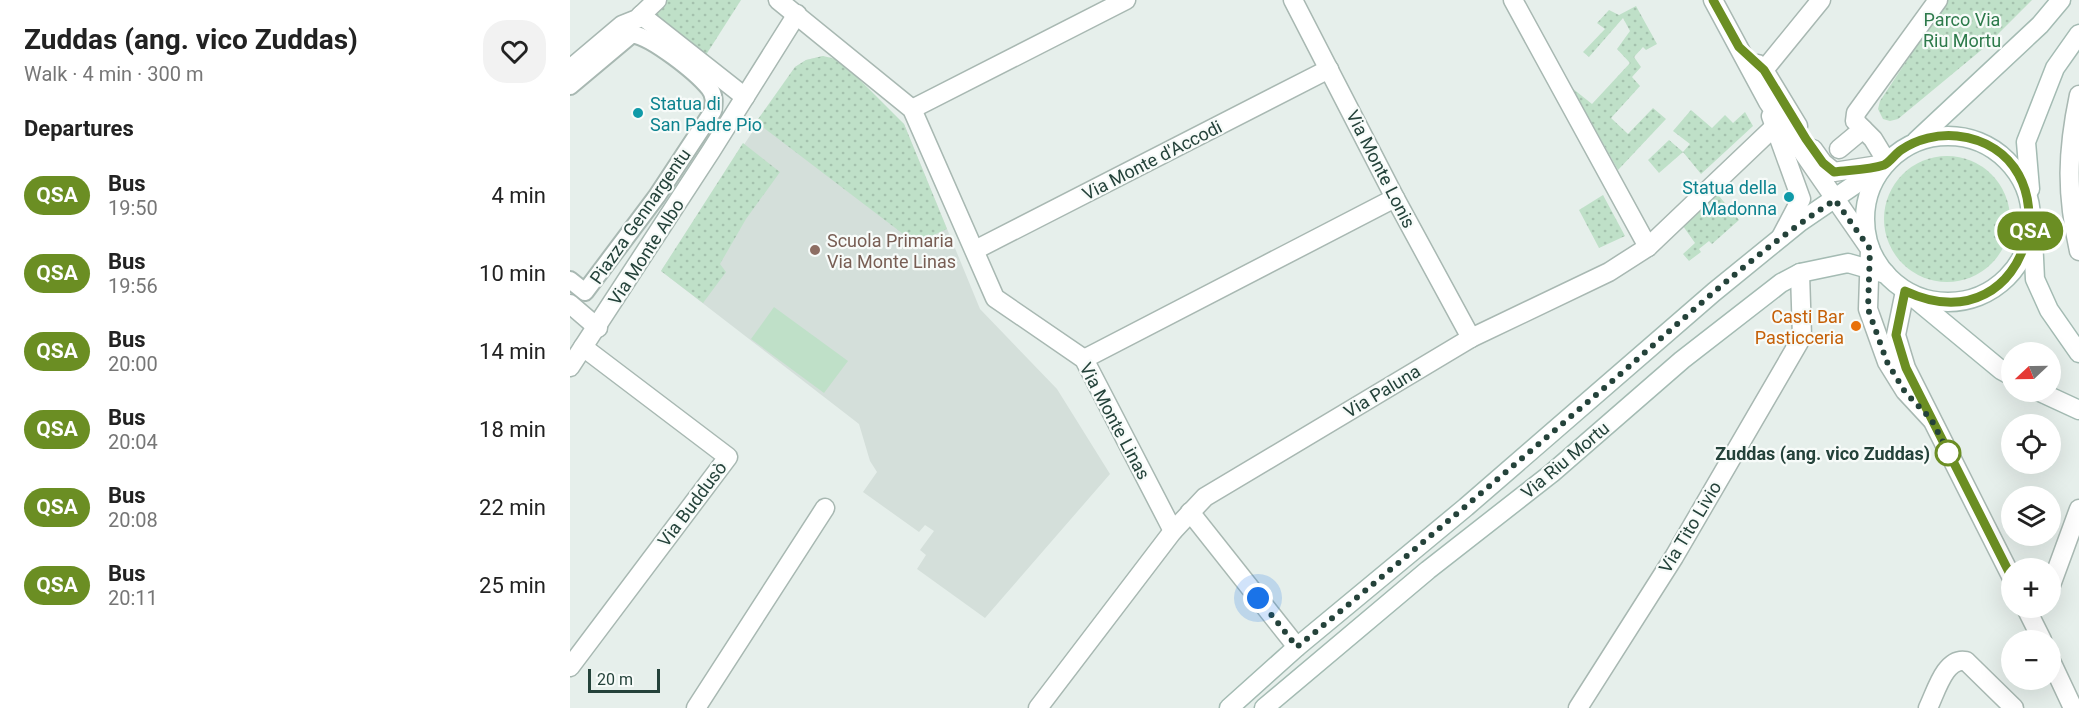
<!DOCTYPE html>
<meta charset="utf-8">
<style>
body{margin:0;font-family:Roboto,sans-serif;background:#f2f2f2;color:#222;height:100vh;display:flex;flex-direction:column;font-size:22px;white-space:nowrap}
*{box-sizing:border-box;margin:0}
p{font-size:20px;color:#767676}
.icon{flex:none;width:33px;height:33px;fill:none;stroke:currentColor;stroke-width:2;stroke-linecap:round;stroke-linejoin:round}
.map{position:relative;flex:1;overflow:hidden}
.details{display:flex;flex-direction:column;background:#fff;width:570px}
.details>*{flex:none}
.badge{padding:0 12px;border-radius:20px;font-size:21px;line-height:39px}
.needle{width:39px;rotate:248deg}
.buttons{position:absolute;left:1431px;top:342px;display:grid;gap:12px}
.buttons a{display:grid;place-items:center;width:60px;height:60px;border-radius:50%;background:#fff;box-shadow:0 6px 24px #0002;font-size:30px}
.scale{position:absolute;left:18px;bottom:15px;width:72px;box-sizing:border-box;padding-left:6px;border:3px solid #24423a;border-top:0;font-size:16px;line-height:21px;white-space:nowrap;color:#24423a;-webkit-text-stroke:4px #f7fbf9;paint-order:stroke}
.you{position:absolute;width:30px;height:30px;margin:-15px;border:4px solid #fff;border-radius:50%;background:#1a73e8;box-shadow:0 0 0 9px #1a73e833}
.map>.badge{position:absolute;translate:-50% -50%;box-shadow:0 0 0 3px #fff}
h2{padding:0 24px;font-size:22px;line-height:54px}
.round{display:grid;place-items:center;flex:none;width:63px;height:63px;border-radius:24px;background:#f2f2f2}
.overview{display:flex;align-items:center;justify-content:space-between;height:102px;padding:0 24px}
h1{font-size:28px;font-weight:700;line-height:45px}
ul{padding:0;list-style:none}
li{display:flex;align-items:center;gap:18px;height:78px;padding:0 24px}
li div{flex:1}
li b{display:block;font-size:22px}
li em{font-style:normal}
li .badge{min-width:66px;font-weight:700;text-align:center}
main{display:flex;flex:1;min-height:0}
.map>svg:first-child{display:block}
.built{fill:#d4dfda}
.green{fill:url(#green-dots)}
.pitch{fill:#bfe0c8}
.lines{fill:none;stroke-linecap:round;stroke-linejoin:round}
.pedestrian-casing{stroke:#a8b8b2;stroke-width:20}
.minor-casing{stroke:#a8b8b2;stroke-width:21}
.tertiary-casing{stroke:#a8b8b2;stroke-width:21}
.secondary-casing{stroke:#a4bbb3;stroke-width:21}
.pedestrian{stroke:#fff;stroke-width:16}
.minor{stroke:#fff;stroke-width:18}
.tertiary{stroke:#fff;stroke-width:18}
.secondary{stroke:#fff;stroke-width:18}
.line-casing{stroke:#fff;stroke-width:14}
.line{stroke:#6b8e23;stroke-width:9}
.walk{stroke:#24423a;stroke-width:6;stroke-dasharray:0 10.8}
.culture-dot{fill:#0f9aa8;stroke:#f7fbf9;stroke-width:2}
.education-dot{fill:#8d6e63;stroke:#f7fbf9;stroke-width:2}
.food-dot{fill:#e8710a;stroke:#f7fbf9;stroke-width:2}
.stop-dot{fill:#fff;stroke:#6b8e23;stroke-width:3}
.labels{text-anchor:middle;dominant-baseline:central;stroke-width:4.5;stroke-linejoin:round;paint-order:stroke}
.park-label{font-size:18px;fill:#2d7a4b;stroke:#f7fbf9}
.culture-label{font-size:18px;fill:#0d838f;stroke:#f7fbf9;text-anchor:start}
.street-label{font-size:18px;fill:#24423a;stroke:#f7fbf9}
.education-label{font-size:18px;fill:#785e54;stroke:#f7fbf9;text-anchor:start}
.food-label{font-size:18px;fill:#c56008;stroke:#f7fbf9;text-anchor:end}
.stop-label{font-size:18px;font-weight:bold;fill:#24423a;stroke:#f7fbf9;text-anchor:end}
</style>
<main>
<section class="details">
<div class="overview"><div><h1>Zuddas (ang. vico Zuddas)</h1><p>Walk · 4 min · 300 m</p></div><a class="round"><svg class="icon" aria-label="heart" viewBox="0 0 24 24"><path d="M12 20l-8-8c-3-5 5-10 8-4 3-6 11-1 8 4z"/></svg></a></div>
<h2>Departures</h2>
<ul>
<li><span class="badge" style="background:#6b8e23;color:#fff">QSA</span><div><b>Bus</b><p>19:50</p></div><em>4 min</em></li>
<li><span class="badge" style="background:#6b8e23;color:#fff">QSA</span><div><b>Bus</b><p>19:56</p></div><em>10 min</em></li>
<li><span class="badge" style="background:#6b8e23;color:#fff">QSA</span><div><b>Bus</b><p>20:00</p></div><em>14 min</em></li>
<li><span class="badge" style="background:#6b8e23;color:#fff">QSA</span><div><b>Bus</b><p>20:04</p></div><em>18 min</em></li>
<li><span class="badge" style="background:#6b8e23;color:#fff">QSA</span><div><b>Bus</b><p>20:08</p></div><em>22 min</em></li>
<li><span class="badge" style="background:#6b8e23;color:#fff">QSA</span><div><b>Bus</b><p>20:11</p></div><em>25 min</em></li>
</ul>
</section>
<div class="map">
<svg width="1509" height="708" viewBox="0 0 1509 708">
<defs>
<pattern id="green-dots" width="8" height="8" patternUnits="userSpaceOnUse" patternTransform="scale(1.5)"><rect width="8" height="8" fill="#bfe0c8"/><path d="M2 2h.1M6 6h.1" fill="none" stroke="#a4c1ad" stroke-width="1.8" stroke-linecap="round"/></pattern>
</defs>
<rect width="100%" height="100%" fill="#e6efeb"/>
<polygon class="built" points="253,56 334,124 410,309 487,389 540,474 415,618 347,569 356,555 350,550 364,531 355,525 349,532 293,492 307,472 300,461 289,424 91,271 225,67 236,60"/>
<g class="green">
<polygon points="95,0 171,0 134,58 80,14"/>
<polygon points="1377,0 1462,0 1415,47 1328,119 1320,121 1313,119 1308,109 1310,101"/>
<polygon points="1066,6 1087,44 1076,50 1073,47 1064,57 1071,67 1062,77 1070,86 1041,118 1058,134 1083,108 1096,119 1048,170 1002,88 1022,104 1060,63 1047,49 1060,31 1053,18 1019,57 1013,52 1035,29 1027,23 1039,10 1049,15"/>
<polygon points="253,56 270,60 334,124 377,229 345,243 186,122 225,67 236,60"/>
<polygon points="1121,110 1142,128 1155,115 1163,123 1175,112 1183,126 1131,174 1113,152 1120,144 1103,131"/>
<polygon points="1099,140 1113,152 1089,173 1078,160"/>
<polygon points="173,143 210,172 176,219 150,264 156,272 133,303 91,271"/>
<circle cx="1377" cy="219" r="63"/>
<polygon points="1144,190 1169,220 1142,244 1139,241 1129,249 1131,252 1119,261 1113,254 1125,243 1113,226"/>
<polygon points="1033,195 1055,236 1029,248 1009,210"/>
</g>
<polygon class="pitch" points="204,307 278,361 254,393 181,339"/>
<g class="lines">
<g class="pedestrian-casing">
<path id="pedestrian" d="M0 86 62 34C82 37 126 72 139 88 145 95 144 103 143 111L87 196 15 292 0 280"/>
</g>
<g class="minor-casing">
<g id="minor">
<polyline points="208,0 342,109 425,298 514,359 603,531"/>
<polyline points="723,0 825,198 901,338"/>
<polyline points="943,0 1078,247"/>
<polyline points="71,15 175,97"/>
<polyline points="0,69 52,25 67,19 87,0"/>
<polyline points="1194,70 1251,0"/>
<polyline points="342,109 556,0"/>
<polyline points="1269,149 1293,129"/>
<polyline points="1317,162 1303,139 1285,121 1286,113 1368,0"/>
<polyline points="405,250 759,69"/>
<polyline points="0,304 28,328"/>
<polyline points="514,359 825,198"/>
<polyline points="0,367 141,151 227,14"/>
<polyline points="620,512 727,647"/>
<polyline points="1480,588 1509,509"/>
<polyline points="0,667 158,457 13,347"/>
<polyline points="126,708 255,508"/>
<polyline points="468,708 603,531 635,497 901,338 1039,272 1078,247 1203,128"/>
<polyline points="1008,708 1104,557 1232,337 1230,273"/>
<path d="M1358 708C1366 692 1375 657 1396 661L1444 708"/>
</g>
</g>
<g class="tertiary-casing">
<g id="tertiary">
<polyline points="1143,0 1198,102 1300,249 1298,309 1317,362 1335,391 1361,419"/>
<polyline points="1188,64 1194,70 1228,126"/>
<path d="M1509 95C1497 152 1496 193 1509 251"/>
<polyline points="1201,116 1231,199 1211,237"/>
<polyline points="1243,149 1253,163 1264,172 1315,164"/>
<polyline points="1335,291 1326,335 1336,368 1442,578"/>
<polyline points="1456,608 1472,640"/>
<polyline points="1480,659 1503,708"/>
</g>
</g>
<g class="secondary-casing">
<g id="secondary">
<circle cx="1378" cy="219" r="83"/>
<polyline points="1346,141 1470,25 1491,0"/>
<polyline points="1460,189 1456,142 1485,68 1509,34"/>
<polyline points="1463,238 1465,279 1479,310 1509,353"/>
<polyline points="1344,298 1431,370 1442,376"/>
<polyline points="1470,392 1509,410"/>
<polyline points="659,708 727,647 896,507 1144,292 1230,222 1315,164"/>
<polyline points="694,708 858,570 982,473 1112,360 1211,283 1230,273 1278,263 1316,274"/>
</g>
</g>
<use href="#pedestrian" class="pedestrian"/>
<use href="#minor" class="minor"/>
<use href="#tertiary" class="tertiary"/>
<use href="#secondary" class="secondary"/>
</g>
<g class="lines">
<g class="line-casing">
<path id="line" d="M1143 0 1169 47 1194 70 1236 139 1253 163 1264 172C1279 170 1299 170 1314 165 1320 162 1325 154 1331 150 1347 139 1368 134 1387 136 1509 150 1465 351 1335 291L1326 335 1336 368 1442 578"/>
</g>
<use href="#line" class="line"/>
<path class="walk" d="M688 598 727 647C832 561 936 472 1040 383 1113 320 1184 252 1265 200L1300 249 1298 309 1317 362 1335 392 1361 419 1381 457 1378 453"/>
</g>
<g class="culture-dot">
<circle cx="68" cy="113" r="6"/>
<circle cx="1219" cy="197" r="6"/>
</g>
<circle class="education-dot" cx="245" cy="250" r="6"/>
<circle class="food-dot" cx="1286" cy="326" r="6"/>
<circle class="stop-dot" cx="1378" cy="453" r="12"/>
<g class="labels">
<g class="park-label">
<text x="1392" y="19">Parco Via<tspan x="1392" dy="21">Riu Mortu</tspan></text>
</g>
<g class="culture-label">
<text x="80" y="103">Statua di<tspan x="80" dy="21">San Padre Pio</tspan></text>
<text x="1207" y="187" text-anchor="end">Statua della<tspan x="1207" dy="21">Madonna</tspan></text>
</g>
<g class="street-label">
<text transform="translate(582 160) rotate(-27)">Via Monte d'Accodi</text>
<text transform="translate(811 169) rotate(63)">Via Monte Lonis</text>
<text transform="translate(70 216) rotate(-55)">Piazza Gennargentu</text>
<text transform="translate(76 252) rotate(-57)">Via Monte Albo</text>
<text transform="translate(812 391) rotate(-31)">Via Paluna</text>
<text transform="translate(545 421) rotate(62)">Via Monte Linas</text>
<text transform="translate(995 460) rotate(-40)">Via Riu Mortu</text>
<text transform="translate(122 504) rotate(-53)">Via Buddusò</text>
<text transform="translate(1120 527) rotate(-59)">Via Tito Livio</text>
</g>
<g class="education-label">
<text x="257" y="240">Scuola Primaria<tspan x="257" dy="21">Via Monte Linas</tspan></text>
</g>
<g class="food-label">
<text x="1274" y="316">Casti Bar<tspan x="1274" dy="21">Pasticceria</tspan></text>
</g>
<g class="stop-label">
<text x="1360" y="453">Zuddas (ang. vico Zuddas)</text>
</g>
</g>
</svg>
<div class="buttons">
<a><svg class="needle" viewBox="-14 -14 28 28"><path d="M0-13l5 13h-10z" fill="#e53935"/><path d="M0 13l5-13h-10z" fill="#767676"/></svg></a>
<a><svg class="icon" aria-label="locate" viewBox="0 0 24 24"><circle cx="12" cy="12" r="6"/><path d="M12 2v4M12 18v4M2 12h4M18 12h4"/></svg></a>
<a><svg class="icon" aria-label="layers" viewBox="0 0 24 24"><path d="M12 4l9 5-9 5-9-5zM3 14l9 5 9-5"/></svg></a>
<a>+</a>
<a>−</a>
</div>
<div class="scale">20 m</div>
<div class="you" style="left:688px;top:598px"></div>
<b class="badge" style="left:1460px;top:231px;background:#6b8e23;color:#fff">QSA</b>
</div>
</main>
